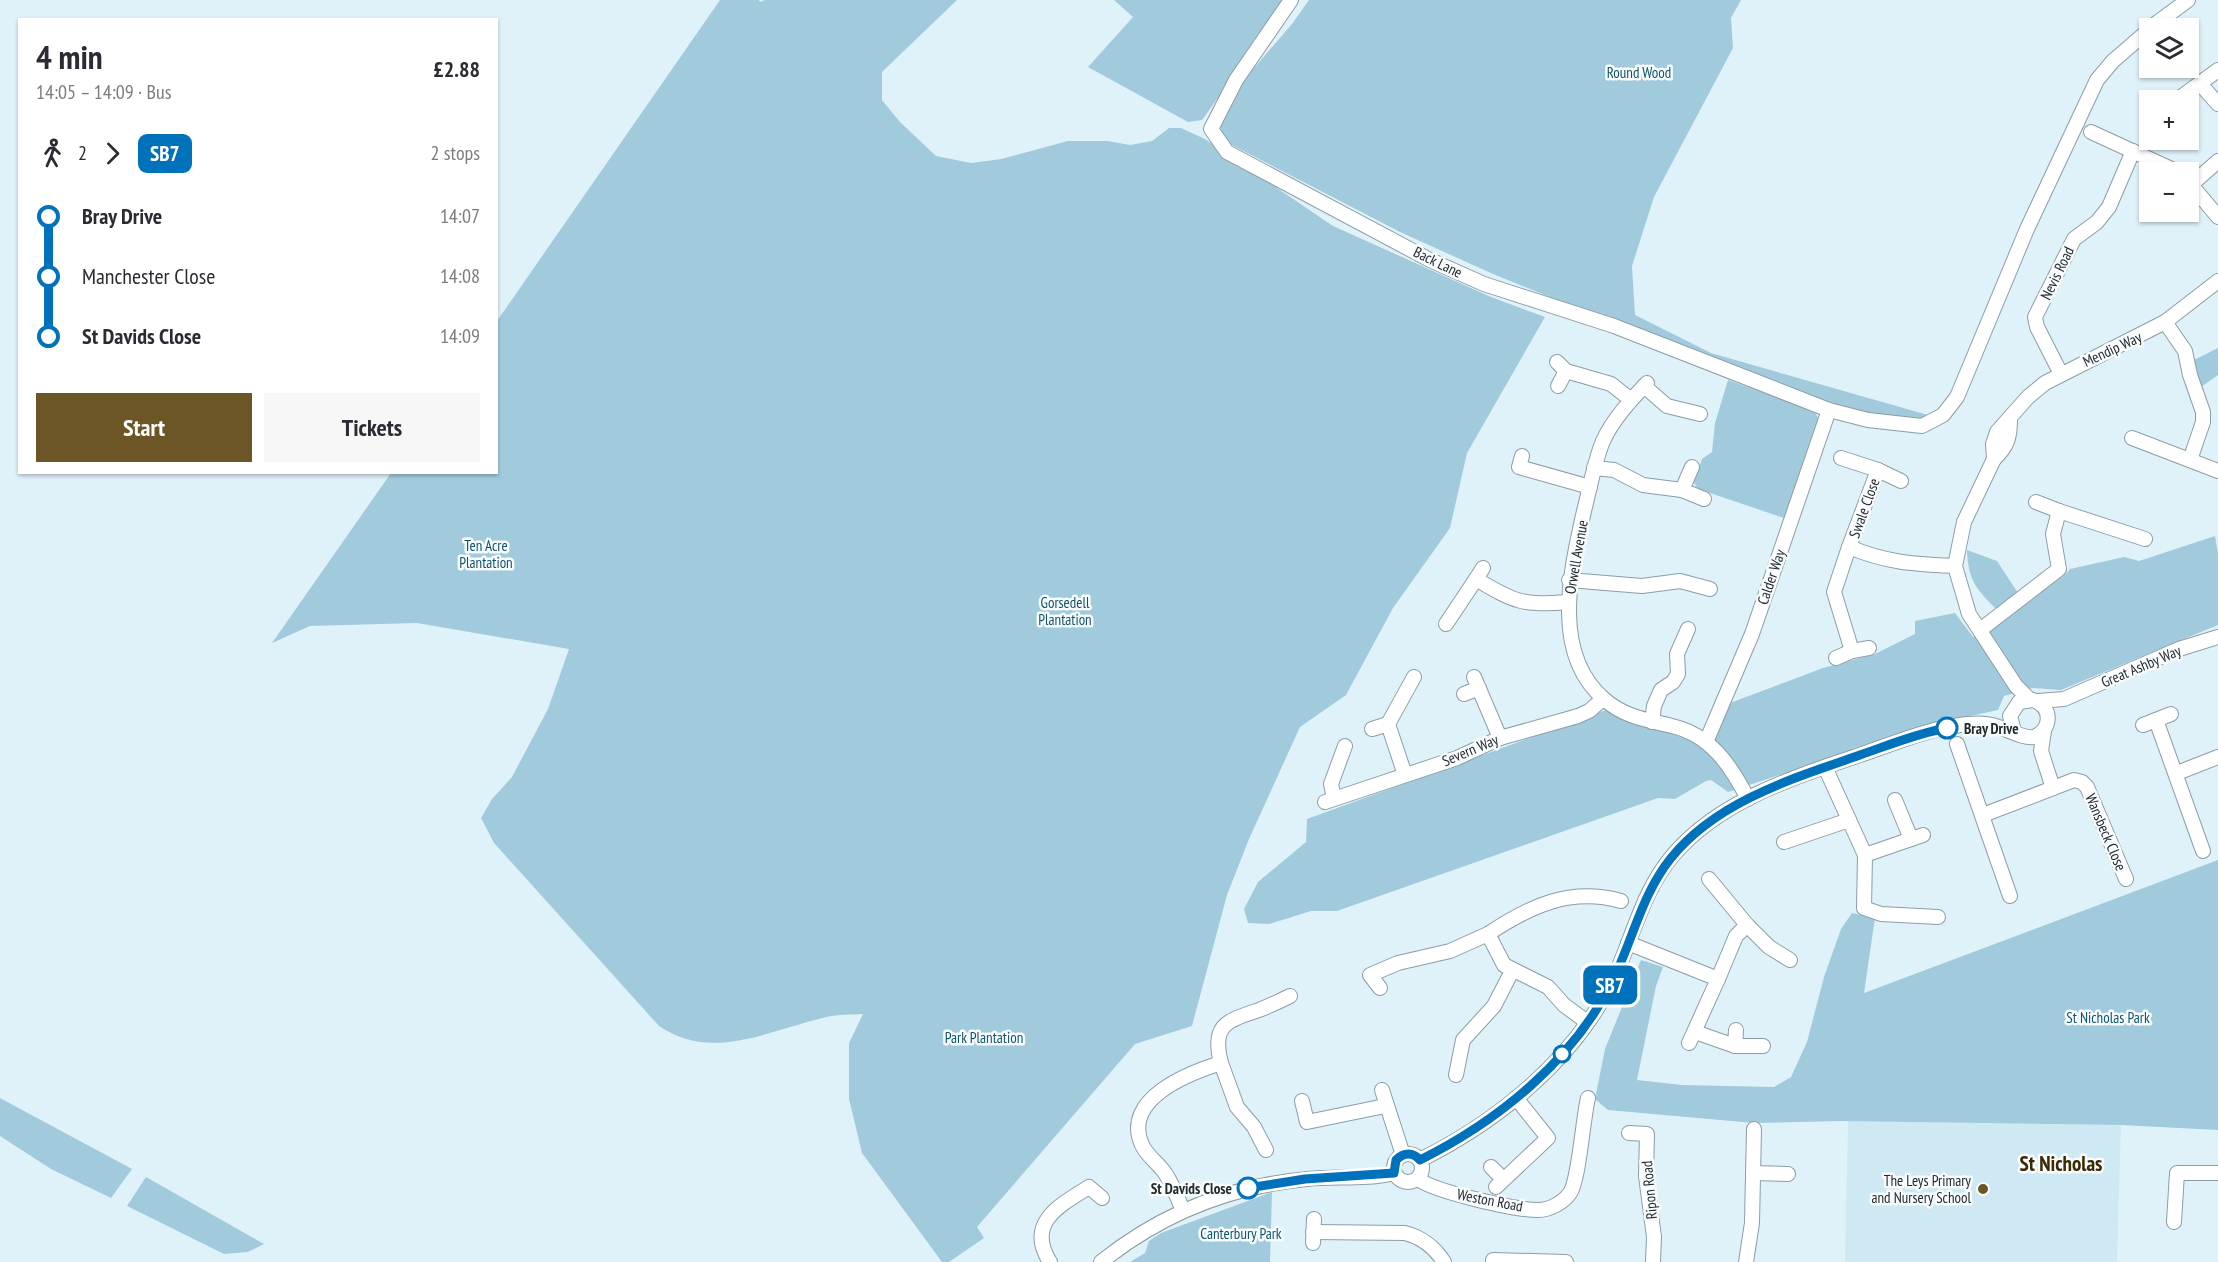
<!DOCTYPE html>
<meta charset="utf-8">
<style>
body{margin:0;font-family:"PT Sans Narrow",sans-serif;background:#f7f7f7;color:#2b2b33;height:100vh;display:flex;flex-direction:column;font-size:22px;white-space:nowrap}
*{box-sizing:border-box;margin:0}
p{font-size:20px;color:#7c7c81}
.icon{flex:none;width:33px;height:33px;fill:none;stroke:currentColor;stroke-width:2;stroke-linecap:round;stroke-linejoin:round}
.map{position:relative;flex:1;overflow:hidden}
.sheet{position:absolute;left:18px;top:18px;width:480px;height:456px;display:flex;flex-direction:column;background:#fff;border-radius:0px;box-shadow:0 2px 4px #0004}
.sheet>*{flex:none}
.badge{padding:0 12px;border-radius:9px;font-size:21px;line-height:39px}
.buttons{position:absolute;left:2139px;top:18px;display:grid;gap:12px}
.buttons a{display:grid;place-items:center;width:60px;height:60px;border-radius:0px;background:#fff;box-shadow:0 2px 4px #0004;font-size:30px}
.map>.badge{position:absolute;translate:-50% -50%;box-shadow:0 0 0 3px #fff}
.legs{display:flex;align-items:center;gap:9px;height:66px;padding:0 18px;font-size:20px}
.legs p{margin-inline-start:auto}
.summary{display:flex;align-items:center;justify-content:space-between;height:102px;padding:0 18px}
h1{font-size:33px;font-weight:700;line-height:45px}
.cta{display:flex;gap:12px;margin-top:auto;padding:12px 18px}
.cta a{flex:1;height:69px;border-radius:0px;background:#6c5625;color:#fff;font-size:24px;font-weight:700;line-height:69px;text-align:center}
.cta a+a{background:#f7f7f7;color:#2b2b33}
ul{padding:0 18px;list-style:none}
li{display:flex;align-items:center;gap:21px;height:60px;font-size:22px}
li i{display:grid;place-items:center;width:9px;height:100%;margin:0 8px;background:currentColor}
li i::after{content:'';width:15px;height:15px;margin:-8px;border:4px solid;border-radius:50%;background:#fff}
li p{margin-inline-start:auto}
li:first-child i{background:linear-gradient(#0000 50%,currentColor 0)}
li:last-child i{background:linear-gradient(currentColor 50%,#0000 0)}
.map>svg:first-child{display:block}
.built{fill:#cee9f4}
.green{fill:#a1cbdc}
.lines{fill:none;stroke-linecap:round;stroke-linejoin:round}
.minor-casing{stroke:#8c9da4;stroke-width:16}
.minor{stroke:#fff;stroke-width:14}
.line-1-casing{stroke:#fff;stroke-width:14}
.line-1{stroke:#0072bc;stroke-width:9}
.stop-1-dot{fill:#fff;stroke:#0072bc;stroke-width:3}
.poi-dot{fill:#6c5625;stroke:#f9fcfe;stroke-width:2}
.labels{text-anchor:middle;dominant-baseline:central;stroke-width:5;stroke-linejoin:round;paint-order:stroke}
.park-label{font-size:15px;fill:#0f5469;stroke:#f9fcfe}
.street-label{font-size:15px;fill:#242b2d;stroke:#f9fcfe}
.stop-label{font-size:15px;font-weight:bold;fill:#242b2d;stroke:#f9fcfe;text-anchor:start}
.poi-label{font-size:15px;fill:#242b2d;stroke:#f9fcfe;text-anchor:end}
.district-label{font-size:21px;font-weight:bold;fill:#3b2900;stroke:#f9fcfe}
</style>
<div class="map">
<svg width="2218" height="1262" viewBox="0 0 2218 1262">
<rect width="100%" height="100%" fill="#e0f2f9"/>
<polygon class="built" points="1848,1121 2121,1125 2117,1262 1845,1262"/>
<g class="green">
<path d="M720 0H759L760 2 765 0H957L882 72V100L900 122 936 156 971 163 1001 159 1068 141H1107L1130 145 1152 141 1169 128H1181L1205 139 1333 226 1491 297 1545 317 1467 453 1450 528 1393 608 1346 695 1300 727 1249 839 1227 895 1192 1026 1135 1044 977 1227 984 1238 949 1262H942L862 1153 849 1099V1043L863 1014C851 1015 838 1014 827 1017 771 1029 713 1063 659 1026L494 843 481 818 492 799 512 777 548 709 569 649 417 623 310 626 272 643 391 473 496 472 497 321Z"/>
<polygon points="1114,0 1289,0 1202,120 1188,122 1088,67 1133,17"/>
<polygon points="1309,0 1741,0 1731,18 1733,48 1654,197 1632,266 1635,315 1711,353 1935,417 1930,421 1862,414 1759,382 1493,274 1400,232 1228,143 1222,136 1220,120 1247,76 1292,24"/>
<polygon points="2218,348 2218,375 2201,387 2196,377 2194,360"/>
<polygon points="1728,380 1814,411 1820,421 1787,519 1698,489 1694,483 1702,459 1712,452 1715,423"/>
<path d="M2215 536 2218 553V625L2061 690 2033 688 2004 696 1998 710 1933 724 1728 792 1711 780 1706 781 1675 799 1658 798 1337 911H1311L1269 924 1248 923 1244 909 1258 882 1306 842 1307 819 1606 710 1701 744 1709 725 1730 703 1823 668 1875 654 1915 634V621L1955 613 1973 637C2002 622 2013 605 2038 588 2049 581 2062 581 2070 569L2124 557 2139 561Z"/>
<path d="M1967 550 1997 561 2018 593 1996 609C1976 589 1968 580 1967 550Z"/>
<polygon points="2218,860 2218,1130 2121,1125 1842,1121 1754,1123 1608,1110 1595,1099 1605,1049 1641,960 1663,967 1656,986 1637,1080 1682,1085 1774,1087 1791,1077 1807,1042 1824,977 1841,929 1852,913 1875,918 1864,993"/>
<polygon points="0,1098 132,1169 111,1198 51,1169 0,1136"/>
<polygon points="146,1177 264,1244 248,1252 224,1254 127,1206"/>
<polygon points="1272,1192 1270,1262 1130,1262 1145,1253 1149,1241 1161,1233"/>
</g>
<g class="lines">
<g class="minor-casing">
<g id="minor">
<polyline points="1291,0 1236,80 1211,129 1227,152 1430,260 1484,284 1614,326 1829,410 1868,420 1922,426 1943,415 1957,397 2027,229 2097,80 2113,61 2150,29"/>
<polyline points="2150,28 2188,0"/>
<polyline points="2200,84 2218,104"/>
<polyline points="2177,100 2218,70"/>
<polyline points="2091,132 2178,172"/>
<polyline points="2188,181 2218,217"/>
<polyline points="2192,184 2218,161"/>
<polyline points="2165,322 2185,351 2190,375 2203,412 2203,422 2190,460"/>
<polyline points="1557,362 1566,371 1611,384 1630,399"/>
<polyline points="2061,374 2037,327 2035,317 2074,239 2097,222 2109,207 2133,151"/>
<path d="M1647 383C1631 400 1613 419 1603 441 1594 463 1590 488 1584 511 1571 570 1550 654 1605 700 1625 717 1647 720 1672 726 1711 735 1731 766 1748 799"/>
<polyline points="1558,386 1566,371"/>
<polyline points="1644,386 1667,406 1700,414"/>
<polyline points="2132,438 2218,471"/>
<polyline points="1522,456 1519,467 1590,487"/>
<polyline points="1841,458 1878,470"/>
<path d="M1994 459C2007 447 2010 438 2010 420"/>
<polyline points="1594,468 1614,470 1643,485 1682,490 1704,499"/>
<path d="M1901 481 1878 470 1849 547C1887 563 1915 564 1955 566"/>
<polyline points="1682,490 1692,467"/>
<polyline points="2059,511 2145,539"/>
<polyline points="1849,547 1834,592 1852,651 1869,648"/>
<path d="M1483 568 1476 579C1514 602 1524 606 1568 602"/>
<polyline points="1569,580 1642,586 1680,581 1710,589"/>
<polyline points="1446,624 1476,579"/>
<polyline points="1980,630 2059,569 2053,534 2059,511 2036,502"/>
<polyline points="1836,658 1852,651"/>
<polyline points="1474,677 1500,738"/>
<polyline points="1464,694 1479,688"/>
<polyline points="2029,699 2016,686 1969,614 1955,566 1964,522 1994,459 1993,444 1997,432 2028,397 2045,383 2165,322 2218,281"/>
<polyline points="2038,701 2064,699 2179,649 2218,637"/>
<polyline points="2156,720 2203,851"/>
<polyline points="1652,722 1654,706 1661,690 1673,682 1678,674 1677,654 1688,629"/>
<polyline points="2143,725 2171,714"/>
<polyline points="1372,729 1388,724"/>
<polyline points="2044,731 2041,751 2053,788"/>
<polyline points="1706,742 1752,634 1829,410"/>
<polyline points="1957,744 2010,896"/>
<polyline points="1825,767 1865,855 1864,908 1881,914 1938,917"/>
<polyline points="2177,773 2218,757"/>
<polyline points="1405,775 1388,724 1414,677"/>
<polyline points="1334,798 1331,784 1345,746"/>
<polyline points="1895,800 1911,839"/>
<polyline points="1325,802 1457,758 1500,738 1578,716 1589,711 1603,699"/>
<polyline points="1983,815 2074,780 2082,782 2087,787 2126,879"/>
<polyline points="1784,842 1849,820"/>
<polyline points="1865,855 1923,835"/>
<polyline points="1709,879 1747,925 1736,936 1718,979"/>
<polyline points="1747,925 1769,947 1790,960"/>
<path d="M1488 934C1530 906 1570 887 1621 901"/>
<polyline points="1628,943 1718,979 1689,1043"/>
<polyline points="1380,988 1370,975 1398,963 1450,951 1488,934 1504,965 1548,987 1564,1005 1587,1022"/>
<polyline points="1695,1032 1735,1046 1763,1046"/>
<polyline points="1735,1046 1736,1030"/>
<polyline points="1221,1063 1237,1107 1254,1127 1266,1150"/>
<polyline points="1456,1075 1463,1040 1494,1006 1512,971"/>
<polyline points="1382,1090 1403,1155"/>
<polyline points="1302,1101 1307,1122 1385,1106"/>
<polyline points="1629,1133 1647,1134 1646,1176 1654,1237 1653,1262"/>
<circle cx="1408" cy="1168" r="14"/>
<path d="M1420 1160C1498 1121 1574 1060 1613 980 1633 938 1642 891 1674 854 1721 800 1794 777 1860 755 1886 746 1911 736 1938 729 1954 726 1976 721 1992 725 2005 728 2023 739 2034 737 2052 729 2053 707 2033 700L2019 702 2010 716 2014 731"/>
<polyline points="1491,1167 1503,1179"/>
<polyline points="1753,1173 1788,1174"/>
<path d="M1418 1179C1435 1192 1516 1210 1538 1210 1549 1210 1563 1203 1570 1193 1579 1180 1583 1118 1588 1098"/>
<polyline points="1496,1187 1548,1138 1516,1098"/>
<path d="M1183 1211C1178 1198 1173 1185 1165 1173 1158 1163 1147 1156 1142 1145 1121 1099 1189 1073 1221 1063 1211 1024 1227 1021 1259 1010 1269 1006 1280 1001 1290 996"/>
<polyline points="2174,1222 2177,1173 2218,1173"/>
<path d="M1313 1232 1405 1233C1421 1237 1435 1248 1444 1262"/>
<polyline points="1313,1243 1314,1219"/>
<polyline points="1493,1260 1566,1262"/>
<path d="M1050 1262C1025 1223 1060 1205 1089 1187L1102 1198"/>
<path d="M1101 1262C1161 1214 1231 1186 1307 1179 1335 1176 1367 1180 1394 1173"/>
<polyline points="1746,1262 1752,1223 1754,1129"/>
</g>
</g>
<use href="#minor" class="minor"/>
</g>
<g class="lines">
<g class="line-1-casing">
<path id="line-1" d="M1248 1188 1305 1179 1394 1173 1396 1160C1404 1152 1413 1152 1420 1160 1498 1121 1574 1060 1613 980 1633 939 1642 894 1671 858 1717 801 1794 778 1860 755 1889 745 1918 733 1947 728"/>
</g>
<use href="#line-1" class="line-1"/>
</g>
<g class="stop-1-dot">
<circle cx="1947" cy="728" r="10"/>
<circle cx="1562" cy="1054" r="8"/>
<circle cx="1248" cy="1188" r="10"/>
</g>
<circle class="poi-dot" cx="1983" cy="1189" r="6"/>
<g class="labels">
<g class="park-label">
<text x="1639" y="72">Round Wood</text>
<text x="486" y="545">Ten Acre<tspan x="486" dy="17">Plantation</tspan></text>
<text x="1065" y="602">Gorsedell<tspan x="1065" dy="17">Plantation</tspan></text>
<text x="2108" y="1017">St Nicholas Park</text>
<text x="984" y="1037">Park Plantation</text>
<text x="1241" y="1233">Canterbury Park</text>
</g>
<g class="street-label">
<text transform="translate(1438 262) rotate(26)">Back Lane</text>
<text transform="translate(2057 273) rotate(-64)">Nevis Road</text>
<text transform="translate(2112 349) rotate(-25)">Mendip Way</text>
<text transform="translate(1864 508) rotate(-70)">Swale Close</text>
<text transform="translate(1576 557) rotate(-80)">Orwell Avenue</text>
<text transform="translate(1771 577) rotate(-71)">Calder Way</text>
<text transform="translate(2141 666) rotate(-23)">Great Ashby Way</text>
<text transform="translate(1470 750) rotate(-23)">Severn Way</text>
<text transform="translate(2106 832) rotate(67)">Wansbeck Close</text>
<text transform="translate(1649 1190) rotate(-95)">Ripon Road</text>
<text transform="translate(1490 1200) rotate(11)">Weston Road</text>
</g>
<g class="stop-label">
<text x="1964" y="728">Bray Drive</text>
<text x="1232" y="1188" text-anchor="end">St Davids Close</text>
</g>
<g class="poi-label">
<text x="1971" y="1180">The Leys Primary<tspan x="1971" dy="17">and Nursery School</tspan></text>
</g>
<g class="district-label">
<text x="2061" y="1163">St Nicholas</text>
</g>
</g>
</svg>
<div class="buttons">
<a><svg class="icon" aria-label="layers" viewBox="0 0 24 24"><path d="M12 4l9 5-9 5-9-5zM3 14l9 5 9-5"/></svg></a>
<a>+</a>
<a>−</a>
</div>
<b class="badge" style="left:1610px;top:985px;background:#0072bc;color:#fff">SB7</b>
<section class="sheet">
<div class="summary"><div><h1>4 min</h1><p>14:05 – 14:09 · Bus</p></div><b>£2.88</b></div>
<div class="legs"><svg class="icon" aria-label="walk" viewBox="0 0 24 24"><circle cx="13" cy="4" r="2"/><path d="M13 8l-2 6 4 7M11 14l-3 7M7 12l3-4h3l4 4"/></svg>2<svg class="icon" aria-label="forward" viewBox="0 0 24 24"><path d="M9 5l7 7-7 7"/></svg><b class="badge" style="background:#0072bc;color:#fff">SB7</b><p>2 stops</p></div>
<ul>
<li><i style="color:#0072bc"></i><b>Bray Drive</b><p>14:07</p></li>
<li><i style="color:#0072bc"></i><span>Manchester Close</span><p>14:08</p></li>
<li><i style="color:#0072bc"></i><b>St Davids Close</b><p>14:09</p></li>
</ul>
<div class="cta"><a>Start</a><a>Tickets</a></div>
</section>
</div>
